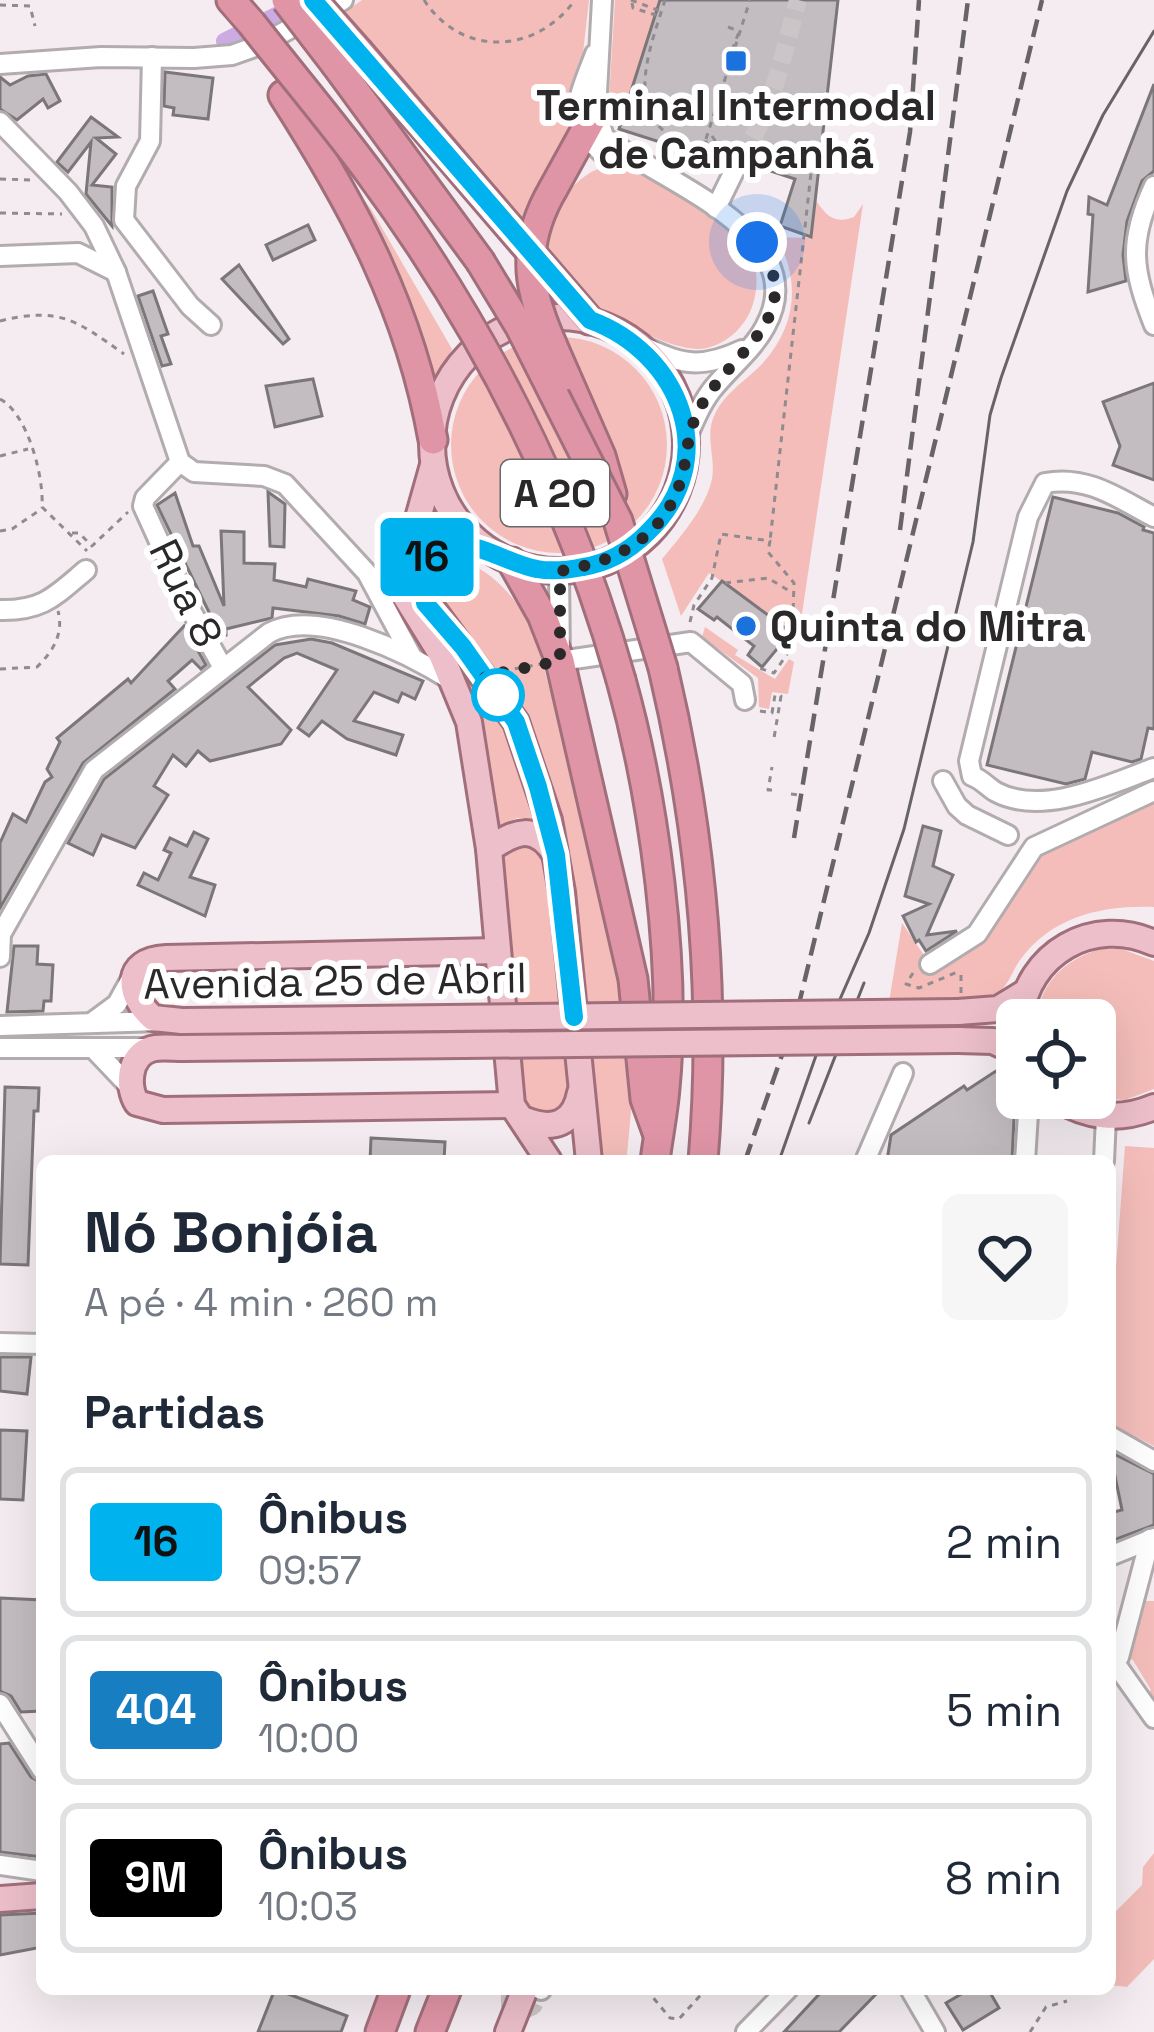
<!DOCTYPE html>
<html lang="pt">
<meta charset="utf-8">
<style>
body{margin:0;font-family:"Space Grotesk",sans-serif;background:#f6f6f7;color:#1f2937;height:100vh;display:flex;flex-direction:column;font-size:45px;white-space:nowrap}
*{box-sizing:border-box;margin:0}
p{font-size:39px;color:#747a83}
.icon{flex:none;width:66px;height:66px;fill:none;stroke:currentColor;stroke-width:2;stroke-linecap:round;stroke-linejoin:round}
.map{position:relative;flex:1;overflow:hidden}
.panel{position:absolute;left:36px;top:1155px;width:1080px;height:840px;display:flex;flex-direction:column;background:#fff;border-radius:18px;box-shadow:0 12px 48px #0002}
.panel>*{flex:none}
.badge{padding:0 24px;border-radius:9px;font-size:42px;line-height:78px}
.fabs{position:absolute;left:996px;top:999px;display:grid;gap:24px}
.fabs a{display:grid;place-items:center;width:120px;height:120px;border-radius:18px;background:#fff;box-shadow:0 12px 48px #0002;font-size:60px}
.you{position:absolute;width:60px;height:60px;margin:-30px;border:9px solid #fff;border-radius:50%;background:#1a73e8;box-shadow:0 0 0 18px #1a73e833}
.map>.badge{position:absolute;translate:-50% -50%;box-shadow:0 0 0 6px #fff}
h2{padding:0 48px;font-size:45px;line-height:108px}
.round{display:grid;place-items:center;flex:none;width:126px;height:126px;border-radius:18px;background:#f6f6f7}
.overview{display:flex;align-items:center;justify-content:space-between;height:204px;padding:0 48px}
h1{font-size:57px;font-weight:800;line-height:90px}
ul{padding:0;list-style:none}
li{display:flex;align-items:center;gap:36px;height:150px;margin:0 24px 18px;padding:0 24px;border:6px solid #e0e1e3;border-radius:18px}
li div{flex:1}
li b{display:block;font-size:45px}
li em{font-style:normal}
li .badge{min-width:132px;font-weight:700;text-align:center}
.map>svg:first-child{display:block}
.green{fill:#f4bdb9}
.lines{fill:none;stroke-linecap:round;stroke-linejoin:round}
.canal{stroke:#cbabe2;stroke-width:16}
.building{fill:#c3bdc2;stroke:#7b767a;stroke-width:3}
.minor-tunnel{stroke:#ccc5c8;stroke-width:18;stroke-dasharray:18 9;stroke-linecap:butt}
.minor-casing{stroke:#b3acaf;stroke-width:24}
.major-casing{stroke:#a16f7b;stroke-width:30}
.highway-casing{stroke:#a16f7b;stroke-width:33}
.path{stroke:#908b8e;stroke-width:3;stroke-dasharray:6 6;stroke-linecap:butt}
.minor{stroke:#fff;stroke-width:18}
.major{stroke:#ecbfca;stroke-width:24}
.highway{stroke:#e095a6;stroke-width:27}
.tram{stroke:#686466;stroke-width:3}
.rail{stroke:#686466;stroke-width:4.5;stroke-dasharray:18 9;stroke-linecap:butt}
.major-bridge-casing{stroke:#a16f7b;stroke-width:30;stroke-linecap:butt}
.highway-bridge-casing{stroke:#a16f7b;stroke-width:33;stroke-linecap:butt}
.path-bridge{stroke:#908b8e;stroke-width:3;stroke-dasharray:6 6;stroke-linecap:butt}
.major-bridge{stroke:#ecbfca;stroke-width:24}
.highway-bridge{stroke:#e095a6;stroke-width:27}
.line-casing{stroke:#fff;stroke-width:27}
.line{stroke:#00b3ef;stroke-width:18}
.walk{stroke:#2b282a;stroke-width:12;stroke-dasharray:0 21.6}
.poi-dot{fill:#1c72dc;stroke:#fff;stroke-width:4.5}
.stop-dot{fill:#fff;stroke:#00b3ef;stroke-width:6}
.labels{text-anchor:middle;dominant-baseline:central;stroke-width:12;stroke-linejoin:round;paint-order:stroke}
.shield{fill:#fff;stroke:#6b686a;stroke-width:3}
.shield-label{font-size:39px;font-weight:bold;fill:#2b282a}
.poi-label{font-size:42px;font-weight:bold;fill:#2b282a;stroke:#fff}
.street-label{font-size:42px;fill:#2b282a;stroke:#fff}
</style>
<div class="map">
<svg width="1154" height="2032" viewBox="0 0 1154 2032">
<rect width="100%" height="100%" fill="#f4ecf0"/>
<g class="green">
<polygon points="362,0 589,0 582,62 568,101 572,137 534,197 523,227 342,14"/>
<polygon points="615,0 742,0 620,124 608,115"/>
<path d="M611 166C649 170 729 218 749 252 760 270 758 296 749 314 740 331 726 343 707 348 671 358 557 291 546 255 541 237 554 209 566 195 577 180 592 168 611 166Z"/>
<polygon points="345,176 371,209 452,349 431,390"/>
<path d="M815 199C825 214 833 225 854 217L863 204 799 634 709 573 681 616 662 559C680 537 706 508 712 479 716 457 704 435 715 414 724 394 745 381 760 366 796 329 802 281 776 237L811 238Z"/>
<circle cx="559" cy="445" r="108"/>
<path d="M444 559C485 558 519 600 535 634L601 884 628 1006 633 1090 627 1155 618 1161H597C585 1011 588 851 522 712 499 663 458 630 430 586L431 566Z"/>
<polygon points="427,621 490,702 521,756 536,819 517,818 494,829"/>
<polygon points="705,627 738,650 735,655 775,679 789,659 794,662 788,694 772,692 769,709 759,707 758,678 702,637"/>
<path d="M1154 798V907C1103 905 1052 916 1020 960 1011 973 1008 989 992 996 963 1010 921 1003 889 1002L902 923 930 964 958 954 989 934 1036 853Z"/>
<polygon points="534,844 549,862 570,1095 568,1105 541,1120 523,1104 500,869 502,855 510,846"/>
<path d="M1100 949H1122L1154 961V1089L1125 1100 1092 1098H1095V1020H1036C1041 982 1064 960 1100 949Z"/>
<polygon points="1125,1146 1154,1148 1154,1446 1110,1424 1110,1348"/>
<polygon points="1139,1601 1154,1601 1154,1709 1142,1696 1151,1690 1133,1660 1123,1656"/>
<polygon points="1154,1853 1154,1959 1127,1987 1110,1985 1110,1917 1142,1885 1143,1867"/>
</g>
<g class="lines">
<polyline class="canal" points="224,41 298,4"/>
</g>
<g class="building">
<polygon points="660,0 838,0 811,237 780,226 795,179 752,165 746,150 733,149 726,157 696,148 694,153 619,129"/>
<polygon points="165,72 213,78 208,119 173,115 174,108 164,106"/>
<polygon points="46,74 60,101 48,108 43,99 17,120 0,109 0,77 10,85 28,76"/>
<polygon points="1154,84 1154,171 1142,181 1127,221 1123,255 1126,281 1088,292 1093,215 1088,214 1089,197 1107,205"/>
<polygon points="91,117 118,137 96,138 116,154 92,185 112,187 112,226 86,194 91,142 68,172 57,162"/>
<polygon points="308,225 315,240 273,260 266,245"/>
<polygon points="239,265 289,339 283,344 222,279"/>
<polygon points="153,291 168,334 161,336 171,364 162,366 138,296"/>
<polygon points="313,379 322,416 275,427 266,386"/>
<polygon points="1154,383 1154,480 1113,465 1120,446 1103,402"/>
<polygon points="268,492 285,504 284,547 270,546"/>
<polygon points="175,493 193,546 199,546 224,606 221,531 244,532 244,563 275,564 274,580 306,587 308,579 356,591 353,600 370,607 365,624 339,616 273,608 272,618 226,629 226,635 220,635 157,505"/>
<polygon points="1053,497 1118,513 1144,527 1143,530 1154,533 1154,729 1148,728 1141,759 1132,762 1092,752 1085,779 1066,784 987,765"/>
<polygon points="722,581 791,632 762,667 748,655 754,646 717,617 714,620 698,609"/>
<polygon points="184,626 206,665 201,669 192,660 168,681 175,689 83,763 0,908 0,843 13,814 26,822 45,782 52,777 47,769 60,742 57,738 128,679 131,683"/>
<polygon points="311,639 332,643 423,681 415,699 402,693 398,702 374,692 354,721 403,735 396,755 347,739 322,721 309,736 298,728 337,670 297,653 284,658 248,687 291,730 281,744 210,761 198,751 186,766 173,755 154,786 168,795 135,848 102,835 93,855 68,843 104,779 275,645"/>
<polygon points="923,826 941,831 933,866 953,875 927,935 957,931 926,951 919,940 916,942 903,916 929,904 905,896"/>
<polygon points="194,832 208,839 190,877 215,885 205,916 138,885 144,873 158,880 171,853 164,850 170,838 187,846"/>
<polygon points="14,946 38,946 37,964 53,965 51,1001 44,1001 43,1011 7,1012"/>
<polygon points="996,1071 1012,1096 1003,1102 1014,1118 1012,1161 887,1161 891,1135 964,1086 967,1090"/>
<polygon points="5,1087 39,1088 38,1111 34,1111 28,1265 0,1264"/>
<polygon points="371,1138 445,1142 444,1161 370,1161"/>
<polygon points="0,1357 31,1357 27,1394 0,1391"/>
<polygon points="0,1430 27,1431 23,1500 0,1499"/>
<polygon points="1110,1452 1154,1474 1154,1525 1114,1540 1110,1513 1122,1510"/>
<polygon points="0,1598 42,1600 42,1711 21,1712 11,1696 0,1691"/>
<polygon points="9,1743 31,1777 42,1783 42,1857 0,1852 0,1744"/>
<polygon points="42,1913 42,1947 0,1955 0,1915"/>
<polygon points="275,1989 347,2016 341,2032 258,2032"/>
<polygon points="824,1989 881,1989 839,2032 784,2032"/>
<polygon points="970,1989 988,1989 999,2008 963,2030 946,2003"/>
</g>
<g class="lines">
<g class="minor-tunnel">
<path d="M739 161C772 113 783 55 798 0"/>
<polyline points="510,1989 510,2005 522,2011 533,2006 541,1990"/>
</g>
<g class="minor-casing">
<g id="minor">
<path d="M602 0 596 111 604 137C658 181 817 233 765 327 752 351 728 369 711 391 700 406 693 423 686 440"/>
<path d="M595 54C578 100 563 121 607 157"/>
<polyline points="152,57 150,141 126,186 124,220 190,306 211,325"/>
<polyline points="0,64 101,57 194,58 232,55 260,45 343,0"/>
<polyline points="0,122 68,192 94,226 116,272 180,462 194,472 264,476 285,484 367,573 412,657"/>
<path d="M1154 186C1128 242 1132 269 1154 325"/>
<polyline points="716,208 739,161"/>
<polyline points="0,256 78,253 116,272"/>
<path d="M634 342C678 362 695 372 742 350"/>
<polyline points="180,462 145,498 143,506 188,605 223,668"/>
<path d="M1154 517C1118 498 1087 475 1045 483L1028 517 969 761 972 776C983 780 987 787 996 792 1043 817 1110 784 1154 768"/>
<polyline points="559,571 560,661 691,642 742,684 745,700"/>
<path d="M0 610C43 611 55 596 86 570"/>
<polyline points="943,781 957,806 967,815 1008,835"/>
<path d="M0 957 1 934 94 770 269 633C317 607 410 654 452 681"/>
<polyline points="930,964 977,934 1034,847 1154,791"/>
<polyline points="94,1021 117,1004 133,975"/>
<polyline points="0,1026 160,1021"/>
<polyline points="0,1048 151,1048"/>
<polyline points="93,1048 130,1087"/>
<polyline points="865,1161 903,1073"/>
<polyline points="1025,1161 1029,1098"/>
<polyline points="1104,1161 1106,1117"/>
<polyline points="0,1343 42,1344"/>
<polyline points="1110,1436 1154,1461"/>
<polyline points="1110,1556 1154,1538"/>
<polyline points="1115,1663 1154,1718"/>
<polyline points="1110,1668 1119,1657 1150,1539"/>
<polyline points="0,1704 42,1770"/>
<polyline points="0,1865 42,1871"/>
<polyline points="910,1989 935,2032"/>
<polyline points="541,1990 541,1989"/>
<polyline points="746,2032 788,1989"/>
</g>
</g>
<g class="major-casing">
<g id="major">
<circle cx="559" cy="444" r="127"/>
<polyline points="433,465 402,575 405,596 441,654 469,722 489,849 512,1105 549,1161"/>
<polyline points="482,546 447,546 425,558 420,566 421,593 516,722 549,820 562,892 589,1161"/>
<path d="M489 849C516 831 535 823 555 854"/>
<polyline points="958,1012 998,1009 1026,992"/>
<path d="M1020 1020C1026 953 1094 915 1154 943"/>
<path d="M182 1021 153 1018C127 995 123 960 166 958L498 951"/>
<polyline points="958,1040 993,1041 1017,1052"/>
<path d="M182 1048C173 1048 159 1046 151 1049 128 1056 127 1087 137 1103L163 1110 512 1105"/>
<path d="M1055 1098C1088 1117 1118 1122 1154 1107"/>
<path d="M525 1120C553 1131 574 1124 580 1093"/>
<polyline points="0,1899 42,1896"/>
<polyline points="508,2032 525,1989"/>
</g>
</g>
<g class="highway-casing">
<g id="highway">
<polyline points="231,0 252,24"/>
<polyline points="360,53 589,320"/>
<polyline points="336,65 480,261"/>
<path d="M283 95C354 206 410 309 433 440"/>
<polyline points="553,189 596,111"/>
<polyline points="566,376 601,456 612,494"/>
<polyline points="512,562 542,615 560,661 633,979 645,1099 658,1135"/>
<path d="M663 668C701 829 717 996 703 1161"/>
<path d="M621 680C654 798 677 965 665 1088 663 1113 658 1137 655 1161"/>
<polyline points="380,2032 396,1989"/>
<polyline points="430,2032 447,1989"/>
</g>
</g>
<g class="path">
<path d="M424 0C462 58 536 54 575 0"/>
<polyline points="631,0 660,11"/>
<path d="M665 0C651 46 618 122 688 143 697 146 706 140 716 142"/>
<polyline points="632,3 633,8 656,15"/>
<polyline points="0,5 30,6 35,26"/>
<polyline points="728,27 739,31"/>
<polyline points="732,50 739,32"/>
<polyline points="706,139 750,0"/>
<polyline points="0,179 32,180"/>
<polyline points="0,213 62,214"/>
<path d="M0 321C60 306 77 321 124 354"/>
<path d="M0 399C28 414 44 477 42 507L87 551"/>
<polyline points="0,456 28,449"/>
<polyline points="0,531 12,529 40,510"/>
<polyline points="72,533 79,533 92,546 128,512"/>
<polyline points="725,583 768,578 791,592"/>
<polyline points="690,622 694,605 712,578 721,534 770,541 768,552 794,583 792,647 774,673 756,667"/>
<path d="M0 669 37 667C53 651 64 634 58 611"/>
<polyline points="503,671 541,664"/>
<polyline points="760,711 772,713 775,695 781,696 774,738"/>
<polyline points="772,790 768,790 772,767"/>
<polyline points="791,794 800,795"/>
<polyline points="913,973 906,984 919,988 960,971"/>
<polyline points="961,993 961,973"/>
<polyline points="646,1989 670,2018 679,2019 706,1989"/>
<polyline points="1030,2032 1046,2007 1067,2001"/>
</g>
<use href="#minor" class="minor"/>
<use href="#major" class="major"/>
<use href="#highway" class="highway"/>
<g class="tram">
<polyline points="809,1123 864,983"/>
<polyline points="779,1161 819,1047 869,933 904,829 973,542 990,415 1001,378 1067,191 1103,115 1154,31"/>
</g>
<g class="rail">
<polyline points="900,530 968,0"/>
<polyline points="794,838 910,132 919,0"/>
<polyline points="745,1161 797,1012 1042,0"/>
</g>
<g class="major-bridge-casing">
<g id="major-bridge">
<polyline points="182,1021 958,1012"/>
<polyline points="182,1048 958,1040"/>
</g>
</g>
<g class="highway-bridge-casing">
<g id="highway-bridge">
<polyline points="286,0 336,65"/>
<polyline points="313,0 360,53"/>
<path d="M252 24C291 74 333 123 371 175 483 327 570 498 621 680"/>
<path d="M553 189C511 261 536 307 566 376"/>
<polyline points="480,261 520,327 618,521 663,668"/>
</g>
</g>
<polyline class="path-bridge" points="712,136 716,142 811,173 770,541"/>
<use href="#major-bridge" class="major-bridge"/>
<use href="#highway-bridge" class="highway-bridge"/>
</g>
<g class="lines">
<g class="line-casing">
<path id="line" d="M313 0 590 320C680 353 724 460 647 533 629 551 608 563 583 567 568 570 553 572 537 569 500 563 450 519 420 566L425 603 463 647 516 722 538 787 556 855 574 1017"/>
</g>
<use href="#line" class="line"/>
<path class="walk" d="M498 695 484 676 560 661V571C621 561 670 534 684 468 688 445 689 427 701 406 732 350 810 317 757 242"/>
</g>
<g class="poi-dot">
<rect x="724" y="49" width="24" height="24" rx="6"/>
<circle cx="746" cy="626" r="12"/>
</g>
<circle class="stop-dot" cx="498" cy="695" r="24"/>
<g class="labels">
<rect class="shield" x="501" y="460" width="108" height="66" rx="9"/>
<g class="shield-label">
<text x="555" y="493">A 20</text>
</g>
<g class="poi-label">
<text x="736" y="105">Terminal Intermodal<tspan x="736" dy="48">de Campanhã</tspan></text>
<text x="770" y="626" text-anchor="start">Quinta do Mitra</text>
</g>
<g class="street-label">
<text transform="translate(186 593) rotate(64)">Rua 8</text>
<text transform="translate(335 981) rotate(-1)">Avenida 25 de Abril</text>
</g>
</g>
</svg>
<div class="fabs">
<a><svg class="icon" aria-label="locate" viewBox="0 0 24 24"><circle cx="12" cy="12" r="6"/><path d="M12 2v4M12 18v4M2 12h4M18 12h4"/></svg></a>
</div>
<div class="you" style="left:757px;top:242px"></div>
<b class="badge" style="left:427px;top:557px;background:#00b3ef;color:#111">16</b>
<section class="panel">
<div class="overview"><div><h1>Nó Bonjóia</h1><p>A pé · 4 min · 260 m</p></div><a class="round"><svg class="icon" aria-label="heart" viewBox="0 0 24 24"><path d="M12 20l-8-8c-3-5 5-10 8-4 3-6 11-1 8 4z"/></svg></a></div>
<h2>Partidas</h2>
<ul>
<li><span class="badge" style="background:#00b3ef;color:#111">16</span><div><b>Ônibus</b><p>09:57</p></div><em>2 min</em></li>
<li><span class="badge" style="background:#187ec2;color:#fff">404</span><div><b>Ônibus</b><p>10:00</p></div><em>5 min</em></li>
<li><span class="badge" style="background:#000;color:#fff">9M</span><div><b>Ônibus</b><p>10:03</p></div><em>8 min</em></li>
</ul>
</section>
</div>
